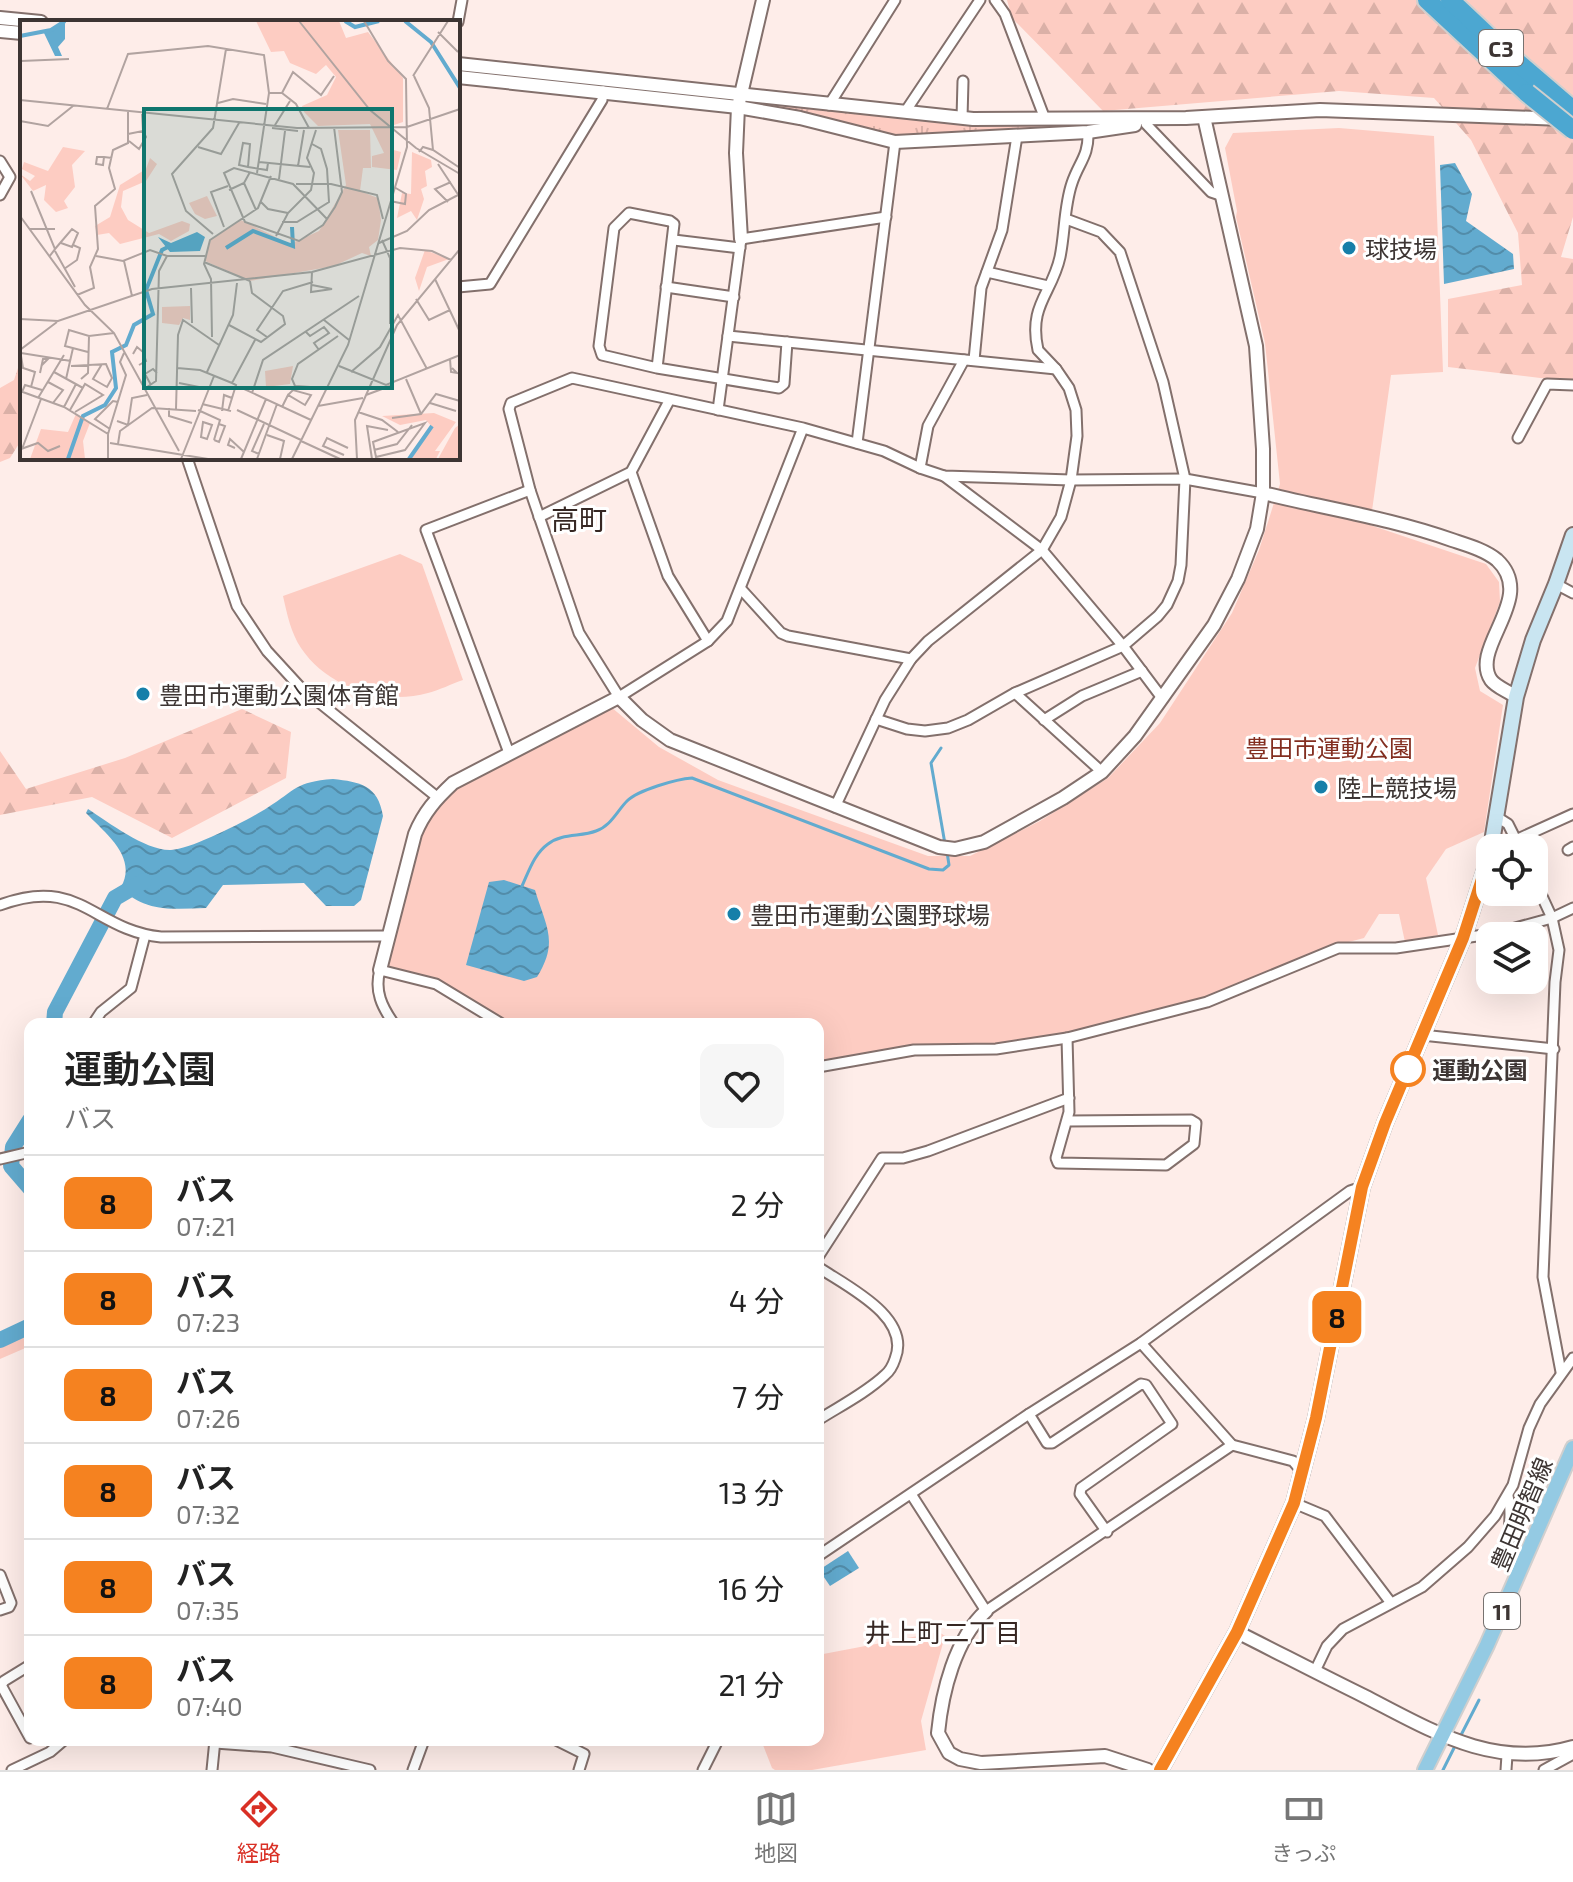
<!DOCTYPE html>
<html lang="ja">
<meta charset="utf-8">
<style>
body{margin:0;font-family:"Exo 2","Noto Sans JP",sans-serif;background:#f6f6f6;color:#222;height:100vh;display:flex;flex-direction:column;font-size:30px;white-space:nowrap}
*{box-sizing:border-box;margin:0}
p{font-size:26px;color:#767676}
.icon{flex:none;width:44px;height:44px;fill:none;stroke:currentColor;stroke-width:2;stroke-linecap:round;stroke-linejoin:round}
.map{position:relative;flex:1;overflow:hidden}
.side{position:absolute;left:24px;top:1018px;width:800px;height:728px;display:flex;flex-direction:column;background:#fff;border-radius:16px;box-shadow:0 8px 32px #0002}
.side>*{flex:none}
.badge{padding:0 16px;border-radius:12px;font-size:28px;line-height:52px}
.tools{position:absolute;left:1476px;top:834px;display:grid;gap:16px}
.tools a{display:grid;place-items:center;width:72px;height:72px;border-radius:16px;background:#fff;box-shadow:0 8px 32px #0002;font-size:40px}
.map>.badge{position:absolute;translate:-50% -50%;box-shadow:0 0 0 4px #fff}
.round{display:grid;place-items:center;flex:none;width:84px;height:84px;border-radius:16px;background:#f6f6f6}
.headline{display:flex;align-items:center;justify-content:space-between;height:136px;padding:0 40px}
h1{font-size:38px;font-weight:600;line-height:60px}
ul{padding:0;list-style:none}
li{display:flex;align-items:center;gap:24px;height:96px;padding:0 40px;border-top:2px solid #e0e0e0}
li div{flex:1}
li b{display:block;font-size:30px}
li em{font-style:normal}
li .badge{min-width:88px;font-weight:700;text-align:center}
.menu{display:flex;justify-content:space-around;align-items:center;height:112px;border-top:2px solid #e0e0e0;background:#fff;font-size:22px;color:#767676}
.menu a{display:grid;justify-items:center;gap:4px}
.menu .selected{color:#d93025}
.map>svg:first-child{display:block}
.grass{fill:url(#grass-tufts)}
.forest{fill:url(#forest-firs)}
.park{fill:#fdccc2}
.water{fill:url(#water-waves)}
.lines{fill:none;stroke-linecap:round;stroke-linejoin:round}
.stream{stroke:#62abcf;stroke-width:3}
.river{stroke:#62abcf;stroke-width:16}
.minor-casing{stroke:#83706c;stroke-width:13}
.tertiary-casing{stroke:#83706c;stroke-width:16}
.secondary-casing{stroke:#83706c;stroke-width:18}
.primary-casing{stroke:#d0cfce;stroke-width:18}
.motorway-casing{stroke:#d0cfce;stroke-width:22}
.minor{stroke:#fff;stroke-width:9}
.tertiary{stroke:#fff;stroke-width:12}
.secondary{stroke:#c9e5f1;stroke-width:14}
.primary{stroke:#94cae3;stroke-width:14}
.motorway{stroke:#4ca7d1;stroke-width:18}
.motorway-bridge-casing{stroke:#d0cfce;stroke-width:22;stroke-linecap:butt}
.motorway-bridge{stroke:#4ca7d1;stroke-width:18}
.line-casing{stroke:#fff;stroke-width:18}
.line{stroke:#f58220;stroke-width:12}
.poi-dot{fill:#167fa9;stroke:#fff;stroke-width:3}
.stop-dot{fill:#fff;stroke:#f58220;stroke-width:4}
.labels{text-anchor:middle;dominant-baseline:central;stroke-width:6;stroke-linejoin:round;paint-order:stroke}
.shield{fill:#fff;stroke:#777270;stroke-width:2}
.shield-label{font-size:22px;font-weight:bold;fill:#3d3533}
.poi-label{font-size:24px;fill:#3d3533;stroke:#fff;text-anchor:start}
.park-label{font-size:24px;fill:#832e20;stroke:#fff}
.stop-label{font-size:24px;font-weight:bold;fill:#3d3533;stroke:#fff;text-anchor:start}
.street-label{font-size:24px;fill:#3d3533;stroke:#fff}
.neighbourhood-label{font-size:26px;fill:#362723;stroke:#fff}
.quarter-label{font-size:28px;fill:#362723;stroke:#fff}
.inset-river{fill:none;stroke:#62abcf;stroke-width:4}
.inset-road{fill:none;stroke:#b1a3a0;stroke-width:2}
.view{fill:#0f766e;fill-opacity:0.15;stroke:#0f766e;stroke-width:4}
.inset-edge{fill:none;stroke:#3d3533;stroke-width:4}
</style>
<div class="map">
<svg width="1573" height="1770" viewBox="0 0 1573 1770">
<defs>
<pattern id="grass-tufts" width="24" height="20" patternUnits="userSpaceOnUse" patternTransform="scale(2)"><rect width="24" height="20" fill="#fdccc2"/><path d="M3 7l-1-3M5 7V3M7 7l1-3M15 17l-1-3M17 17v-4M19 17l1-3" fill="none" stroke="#dab0a7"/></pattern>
<pattern id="forest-firs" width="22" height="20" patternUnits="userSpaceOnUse" patternTransform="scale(2)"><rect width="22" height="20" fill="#fdccc2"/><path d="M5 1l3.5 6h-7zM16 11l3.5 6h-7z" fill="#dab0a7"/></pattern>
<pattern id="water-waves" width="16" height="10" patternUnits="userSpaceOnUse" patternTransform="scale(2)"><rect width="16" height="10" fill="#62abcf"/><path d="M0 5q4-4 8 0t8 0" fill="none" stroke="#528ca9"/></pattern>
</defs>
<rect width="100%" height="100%" fill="#feede9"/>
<polygon class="grass" points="760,100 1002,125 1127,122 903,136 872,132 759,104"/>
<g class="forest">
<polygon points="1007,0 1573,0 1573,217 1561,257 1573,259 1573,382 1448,367 1448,299 1522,285 1518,233 1471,140 1434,98 1339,91 1103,111 1012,18"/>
<polygon points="22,356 22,439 10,458 0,462 0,388 14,380"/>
<polygon points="242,709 291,732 286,778 172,838 92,797 0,815 0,751 26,789 125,758"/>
<polygon points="30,1329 30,1346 0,1359 0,1344"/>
</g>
<g class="park">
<polygon points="1339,128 1434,136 1443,372 1391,375 1370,525 1486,564 1499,582 1500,602 1475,668 1480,691 1503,705 1484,832 1446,849 1426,878 1438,935 1405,942 1399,914 1379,914 1364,938 1318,950 1205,998 1063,1036 986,1045 909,1045 818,1063 818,1024 504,1024 385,964 423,825 452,790 611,707 659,747 718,780 928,856 970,856 1040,821 1108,778 1160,723 1232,613 1259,550 1280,484 1265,343 1236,217 1237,211 1225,148 1233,133"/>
<path d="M400 554 422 564 463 680C451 684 440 690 428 693 383 706 327 687 301 648 291 633 287 614 283 596Z"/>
<polygon points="939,1632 945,1636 921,1721 926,1750 812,1770 775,1770 772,1768 761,1740 818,1740 818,1655"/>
</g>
<g class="water">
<polygon points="1455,163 1472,194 1466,221 1513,254 1514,269 1444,284 1440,165"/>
<path d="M333 779C360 782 378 785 383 816L361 900 354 906H326L304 883 223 885 206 908C175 909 143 913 121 887 138 857 105 833 86 813L88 809C108 822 146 851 171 850 192 849 248 820 267 808 297 789 295 782 333 779Z"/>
<path d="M504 880 535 890C546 927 559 941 537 977L524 981 466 965 489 882Z"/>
<polygon points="848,1551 859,1568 830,1586 819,1570"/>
</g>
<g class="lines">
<g class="stream">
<polyline points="941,748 931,763 945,844"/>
<path d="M522 886C529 871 534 854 548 844 562 833 581 837 596 831 611 826 617 811 627 801 638 790 677 779 692 778L929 869 943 870 949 865 947 852"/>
<polyline points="1459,1739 1479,1700"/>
<polyline points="1443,1770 1455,1746"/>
</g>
<g class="river">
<polyline points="54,1024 55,1012 115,898 144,881"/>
<polyline points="30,1120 13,1147 11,1166 30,1188"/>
<polyline points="0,1340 30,1326"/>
</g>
<g class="minor-casing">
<g id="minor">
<polyline points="995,0 1005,14 1045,119"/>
<polyline points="458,22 462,0"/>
<polyline points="829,105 895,0"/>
<polyline points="905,112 980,0"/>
<polyline points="962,118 963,81"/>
<polyline points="1146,124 1211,192 1220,195"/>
<polyline points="0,161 10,177 0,195"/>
<polyline points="674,240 740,248"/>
<polyline points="987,272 1048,286"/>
<polyline points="458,287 490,284 602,100 603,91"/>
<polyline points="666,287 734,297"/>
<polyline points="728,336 1056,369"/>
<polyline points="974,360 981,288 1002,230 1017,136"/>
<polyline points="657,368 674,224 670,221 629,213 614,228 599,346 602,355 657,368 779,388 784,384 787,342"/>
<polyline points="718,410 741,239 886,217"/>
<polyline points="803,428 727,621 708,641 619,697 579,633 530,490 509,409 511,403 572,378 803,428 884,451 920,468 944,476 1071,480 1185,479 1263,493"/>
<polyline points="1518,438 1547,384 1573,385"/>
<polyline points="857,443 895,142"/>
<polyline points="187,458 237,606 267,651 300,687 437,797"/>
<polyline points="920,468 928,426 964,360"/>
<polyline points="631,472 668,576 708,641"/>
<polyline points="944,476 1042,550 1123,646 1162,698"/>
<polyline points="539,517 631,472 669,401"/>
<polyline points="1556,584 1573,593"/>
<polyline points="741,589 781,633 788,636 911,659"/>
<polyline points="1015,693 1102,772"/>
<polyline points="876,719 907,729 925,731 948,728 968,720 1015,693 1123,646 1158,616 1167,605 1178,581 1181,565 1185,479 1163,382 1120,252 1101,232 1066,219"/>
<polyline points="1044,720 1082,696 1142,671"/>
<polyline points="509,753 426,530 530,490"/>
<path d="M835 807 885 700 911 659 928 641 1042 550 1061 517 1071 480 1077 436 1076 410 1069 388 1056 369 1038 350C1028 305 1052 294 1060 257 1065 233 1064 206 1072 183 1079 162 1089 156 1088 132"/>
<polyline points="1497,817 1508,824 1520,848"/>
<polyline points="1498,848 1573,814"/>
<polyline points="1568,850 1573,847"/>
<polyline points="1534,879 1552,918 1559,950 1555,982 1543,1277 1561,1372"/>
<path d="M0 905C80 875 93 930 161 937L388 936"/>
<polyline points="93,1024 101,1012 131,988 145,935"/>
<path d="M394 1024C382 1007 374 991 380 970L436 984 502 1024"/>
<polyline points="1422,1035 1554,1049"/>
<polyline points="1067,1038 1069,1112 1056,1158 1058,1163 1166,1165 1194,1144 1196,1123 1191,1120 1068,1121"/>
<polyline points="818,1067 914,1050 996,1049 1067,1038 1207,1002 1338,948 1396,948 1497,933 1552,918 1573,908"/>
<polyline points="0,1159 30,1152"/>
<polyline points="818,1257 882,1158 903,1158 928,1151 1069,1098"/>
<path d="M818 1267C846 1286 912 1317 895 1359 893 1365 890 1371 885 1375 866 1393 840 1406 818 1420"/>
<polyline points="1141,1343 1232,1445 1293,1461 1304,1474"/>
<polyline points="1029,1414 1047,1443 1052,1443 1141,1384 1146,1385 1172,1424 1081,1488 1080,1494 1107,1532"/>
<polyline points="911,1494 986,1611 1232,1445"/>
<path d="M1508 1496C1516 1524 1498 1551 1519 1574"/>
<polyline points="1294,1503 1325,1516 1391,1603"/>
<polyline points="818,1556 1029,1414 1141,1343 1350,1191 1362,1187"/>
<polyline points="0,1575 11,1603 9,1607 0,1610"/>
<polyline points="30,1665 4,1681 1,1685 30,1738"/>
<polyline points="1315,1671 1327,1646 1343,1629 1422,1587 1468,1547 1495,1516 1513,1485 1529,1428 1540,1404 1573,1358"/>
<polyline points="556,1740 584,1754 579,1770"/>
<polyline points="215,1743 272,1747 370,1770"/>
<polyline points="12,1770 50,1752 64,1740"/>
<polyline points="212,1770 215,1740"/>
<polyline points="413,1770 424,1740"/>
<polyline points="703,1770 718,1740"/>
<polyline points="1506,1770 1507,1755"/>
<polyline points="1544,1770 1573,1754"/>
</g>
</g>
<g class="tertiary-casing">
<g id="tertiary">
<polyline points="0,18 41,22"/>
<polyline points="0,31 22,33"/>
<polyline points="458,64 973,119 1186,118 1320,110 1562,119"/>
<polyline points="458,77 738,107 800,118 895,142 1088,132 1135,125"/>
<polyline points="741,239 736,153 738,107 763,0"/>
<path d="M1263 493C1327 509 1390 518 1452 540 1467 545 1485 550 1497 560 1538 598 1469 647 1491 680 1496 687 1508 691 1516 697"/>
<path d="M380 970 415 834C424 812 436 799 453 783L619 697 642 720 670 740 939 847 955 849 984 842 1063 798 1102 772 1135 736 1214 625 1238 579 1257 529 1263 493V449L1256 346 1204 117"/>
<path d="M986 1611C955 1639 942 1692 938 1733L949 1753 960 1759 981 1763 1105 1756 1148 1770"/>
<path d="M1237 1632C1279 1653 1321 1675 1364 1696 1432 1731 1494 1770 1573 1747"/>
</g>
</g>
<g class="secondary-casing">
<g id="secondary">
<polyline points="1491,848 1516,697 1533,640 1556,584 1573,535"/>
<polyline points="1160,1770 1237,1632 1294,1503 1316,1418 1362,1187 1385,1123 1463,938 1490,854"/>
</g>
</g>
<g class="primary-casing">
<polyline id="primary" points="1425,1770 1487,1645 1573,1448"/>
</g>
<g class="motorway-casing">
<g id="motorway">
<polyline points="1427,0 1527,93"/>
<polyline points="1450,0 1501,48 1573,110"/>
</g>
</g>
<use href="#minor" class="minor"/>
<use href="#tertiary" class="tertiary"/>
<use href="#secondary" class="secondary"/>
<use href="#primary" class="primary"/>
<use href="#motorway" class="motorway"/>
<g class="motorway-bridge-casing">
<polyline id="motorway-bridge" points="1527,93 1573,130"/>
</g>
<use href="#motorway-bridge" class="motorway-bridge"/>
</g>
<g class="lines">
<g class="line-casing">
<polyline id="line" points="1160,1770 1237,1632 1294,1503 1316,1418 1362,1187 1385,1123 1463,938 1490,854"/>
</g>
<use href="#line" class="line"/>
</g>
<g class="poi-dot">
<circle cx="1349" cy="248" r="8"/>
<circle cx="143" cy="694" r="8"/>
<circle cx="1321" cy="787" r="8"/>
<circle cx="734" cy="914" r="8"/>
</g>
<circle class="stop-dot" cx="1408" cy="1069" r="16"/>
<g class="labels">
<g class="shield">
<rect x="1479" y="30" width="44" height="36" rx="6"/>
<rect x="1484" y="1593" width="36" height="36" rx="6"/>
</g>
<g class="shield-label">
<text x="1501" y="48">C3</text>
<text x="1502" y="1611">11</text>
</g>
<g class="poi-label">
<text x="1365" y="248">球技場</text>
<text x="159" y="694">豊田市運動公園体育館</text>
<text x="1337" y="787">陸上競技場</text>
<text x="750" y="914">豊田市運動公園野球場</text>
</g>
<g class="park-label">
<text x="1329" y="747">豊田市運動公園</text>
</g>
<g class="stop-label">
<text x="1432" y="1069">運動公園</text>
</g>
<g class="street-label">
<text transform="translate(1521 1514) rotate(-67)">豊田明智線</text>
</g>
<g class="neighbourhood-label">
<text x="943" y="1631">井上町二丁目</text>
</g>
<g class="quarter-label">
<text x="579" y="519">高町</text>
</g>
</g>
<g transform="translate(20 20)">
<rect width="440" height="440" fill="#feede9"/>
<path d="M236 1H319L326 18 348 12 383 58V102L374 105 370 129 381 132 377 150 352 147V136L364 133 350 104 298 106 284 92 282 86 307 75 316 57 306 45 296 54 270 43 264 31 251 32ZM43 127 65 131 52 145 55 167 44 181 48 188 36 192 24 180 26 165 13 171 0 154 10 161 15 156 2 149 4 142 28 151ZM392 132 411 140 412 147 405 151 407 166 401 169 404 179 397 200 391 191 377 198 382 173 391 174ZM130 138 137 144 126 161 103 171 101 187 108 200 129 213 162 201 170 204 169 211 151 221 139 214 100 224 89 213 77 215 75 206 90 197 100 165 126 149ZM405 230 429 239 407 247 399 271 395 258ZM414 393 436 402 415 431H420L416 439 392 438 412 407 406 400 380 405 362 396ZM440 404V439H418L435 408Z" fill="#fdccc2"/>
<path d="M318 110H350L351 148H343L340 171 358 178 361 200 358 220 349 227 351 236 342 233 314 246 230 261 185 241 191 219 221 200 270 224 299 211 326 165ZM187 176 197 196 185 199 175 194 169 183ZM170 286V300L163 298 159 305 142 303V287ZM273 346 270 364 246 367 245 351ZM56 394 70 403 63 421 65 439H10L21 409 48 412Z" fill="#fdccc2"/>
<path d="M45 3V19L38 27 42 36H35L24 13ZM177 212 185 217 180 231 150 232 138 217 151 223Z" fill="#62abcf"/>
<path class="inset-river" d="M325 1 335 7 359 1M385 1 411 22 440 68M0 16 31 10 45 1M206 228 233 211 273 226 272 207M48 439 63 396 85 385 96 368 92 332 106 325 114 305 133 294 126 270 142 230 150 226M389 439 412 406"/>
<path class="inset-road" d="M279 1 350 90 396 128 440 154M418 12 438 32M0 37V89M1 41 49 39M393 56 428 1M394 56 409 88 413 130M249 73H262L276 84 289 108M262 73 273 52 301 75 314 56M0 80 277 108 387 107 440 89M198 83 213 79 246 84M87 89 108 34 188 26 244 35 249 73 237 153M0 101 28 106 53 86M255 105 270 81M252 108 278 111M108 114 123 111 122 94M109 121 119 129 126 117 123 111M178 127 201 134 219 103M399 132 403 127 413 130 440 148M84 137 83 145 76 144 77 137H84L92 138M239 142 290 147M418 144 439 176M278 146 284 110M228 147 230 124 223 123 219 145 228 147 247 150 248 143M259 159 265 111M224 163 236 190M276 164H311L357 175 363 199M209 170 224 163 230 152M11 171 35 229 29 237M370 181 385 184 386 174 374 167M241 182 248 189 268 193M428 182 415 169 431 162M0 196 65 285 94 313 159 431M307 199 273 164 214 148 204 153 225 202 279 221 303 205 315 187 322 172 314 107M262 202H277L309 182 307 149 301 129 292 124M204 207 191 172 208 166M10 209H35M193 214 166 191 152 154 193 108 206 29M256 216 268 193 291 170 294 153 287 138 296 110M362 220 370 238V304M359 223 387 211 409 190 440 174M35 229 52 209 58 213 52 227 41 223M35 231 55 267M76 236 103 241 130 230 147 236H185M104 241 112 276M184 242 230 261M44 249 57 240 60 228 53 225M292 252 291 272 312 269 292 265M415 259 440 312M171 268 172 303M57 275 74 268 70 247 78 229 75 186 95 169 89 148 93 130 108 123V90M396 279 409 300 430 290M0 299 38 301 132 269 292 252 380 228 412 231 431 240M304 300 329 320M209 305 241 322 265 304 263 296 232 273 230 261M286 312 290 316 304 307 309 313 294 323 299 330M192 317 191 259 184 244 190 220 238 188 251 156M247 317 237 310 263 271 293 262M68 332 45 326 49 310 69 316 94 313M1 333 51 341M113 334 117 327 123 332 126 341 119 345M430 339 431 352 437 353 432 348M51 346 86 344 92 358 87 367 73 359 82 344M319 346 366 365 440 335M157 348 180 350 212 363M34 352 63 368M187 352 213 295 217 263M331 352 360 327 378 295 407 349M20 353 23 339H28L22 345M46 359 53 328M61 359 68 353 69 316M386 359 401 394M28 362 43 370 33 383M159 363 189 369M131 365 125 354 133 349 137 353M11 367 15 352 3 348 0 330 37 302M222 368 291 400M306 368 275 366 272 359 278 344 318 316M124 369 136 361 139 251 147 236M0 371 44 387 88 414V439M2 372 5 365 22 370M232 373 243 340 339 276M346 375 370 366M18 378 44 335M410 383 436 391M182 384 211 391M298 386 343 378M44 387 56 364M262 387 268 375 285 385 291 375 273 370 268 375M149 388V396L172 403M156 389 158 315 163 300 199 325M50 390 65 364 83 375 55 392M178 390 200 400 194 420M217 390 281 420M202 391 204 375 212 378M208 391 216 365 212 363 235 320M338 392 362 400 378 412M372 398 401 394 416 374 440 381M97 401 108 405 112 378 127 375M183 402 192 405 187 419 181 417ZM405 403 385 430 356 437 353 422ZM90 409 75 399 93 381 98 382M88 414 106 355 100 342 104 333M247 415 264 421 260 439M194 420 199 422 205 406 199 404M281 421 320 439M90 423 188 439M98 424 100 411 132 388 176 391M215 428 208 425 210 419 224 432M1 429 18 423 28 431 40 426M2 429 21 379M354 430 377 424 392 405M239 434 232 431 244 404M324 435 303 426 307 418 328 428M161 439 194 356M221 439 246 379M237 439 257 384M272 439 328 325 387 127 386 59 368 41 344 1M337 439 335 400 377 305 440 229M352 439 347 406 368 410"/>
<path class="view" d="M124 89H372V368H124Z"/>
<rect width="440" height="440" class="inset-edge"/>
</g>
</svg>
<div class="tools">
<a><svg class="icon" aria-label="locate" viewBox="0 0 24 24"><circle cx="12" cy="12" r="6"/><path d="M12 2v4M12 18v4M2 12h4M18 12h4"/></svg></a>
<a><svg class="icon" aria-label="layers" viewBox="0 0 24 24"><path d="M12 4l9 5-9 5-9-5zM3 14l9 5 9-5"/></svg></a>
</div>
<b class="badge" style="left:1337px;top:1317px;background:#f58220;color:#111">8</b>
<section class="side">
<div class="headline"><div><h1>運動公園</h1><p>バス</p></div><a class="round"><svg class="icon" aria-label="heart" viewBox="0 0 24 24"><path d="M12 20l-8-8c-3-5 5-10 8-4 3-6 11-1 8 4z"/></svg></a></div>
<ul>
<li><span class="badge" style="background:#f58220;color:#111">8</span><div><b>バス</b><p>07:21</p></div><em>2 分</em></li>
<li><span class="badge" style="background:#f58220;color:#111">8</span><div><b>バス</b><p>07:23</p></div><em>4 分</em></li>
<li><span class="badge" style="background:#f58220;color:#111">8</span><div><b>バス</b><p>07:26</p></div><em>7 分</em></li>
<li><span class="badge" style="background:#f58220;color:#111">8</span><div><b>バス</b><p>07:32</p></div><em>13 分</em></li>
<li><span class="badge" style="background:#f58220;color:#111">8</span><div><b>バス</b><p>07:35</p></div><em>16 分</em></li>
<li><span class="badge" style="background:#f58220;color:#111">8</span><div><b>バス</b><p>07:40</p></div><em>21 分</em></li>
</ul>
</section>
</div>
<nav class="menu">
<a class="selected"><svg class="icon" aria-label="directions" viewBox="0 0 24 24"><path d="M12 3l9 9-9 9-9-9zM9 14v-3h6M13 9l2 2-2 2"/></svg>経路</a>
<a><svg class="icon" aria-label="map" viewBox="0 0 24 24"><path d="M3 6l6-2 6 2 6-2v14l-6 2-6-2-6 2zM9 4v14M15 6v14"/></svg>地図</a>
<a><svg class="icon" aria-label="tickets" viewBox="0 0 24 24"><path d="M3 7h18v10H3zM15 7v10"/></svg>きっぷ</a>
</nav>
